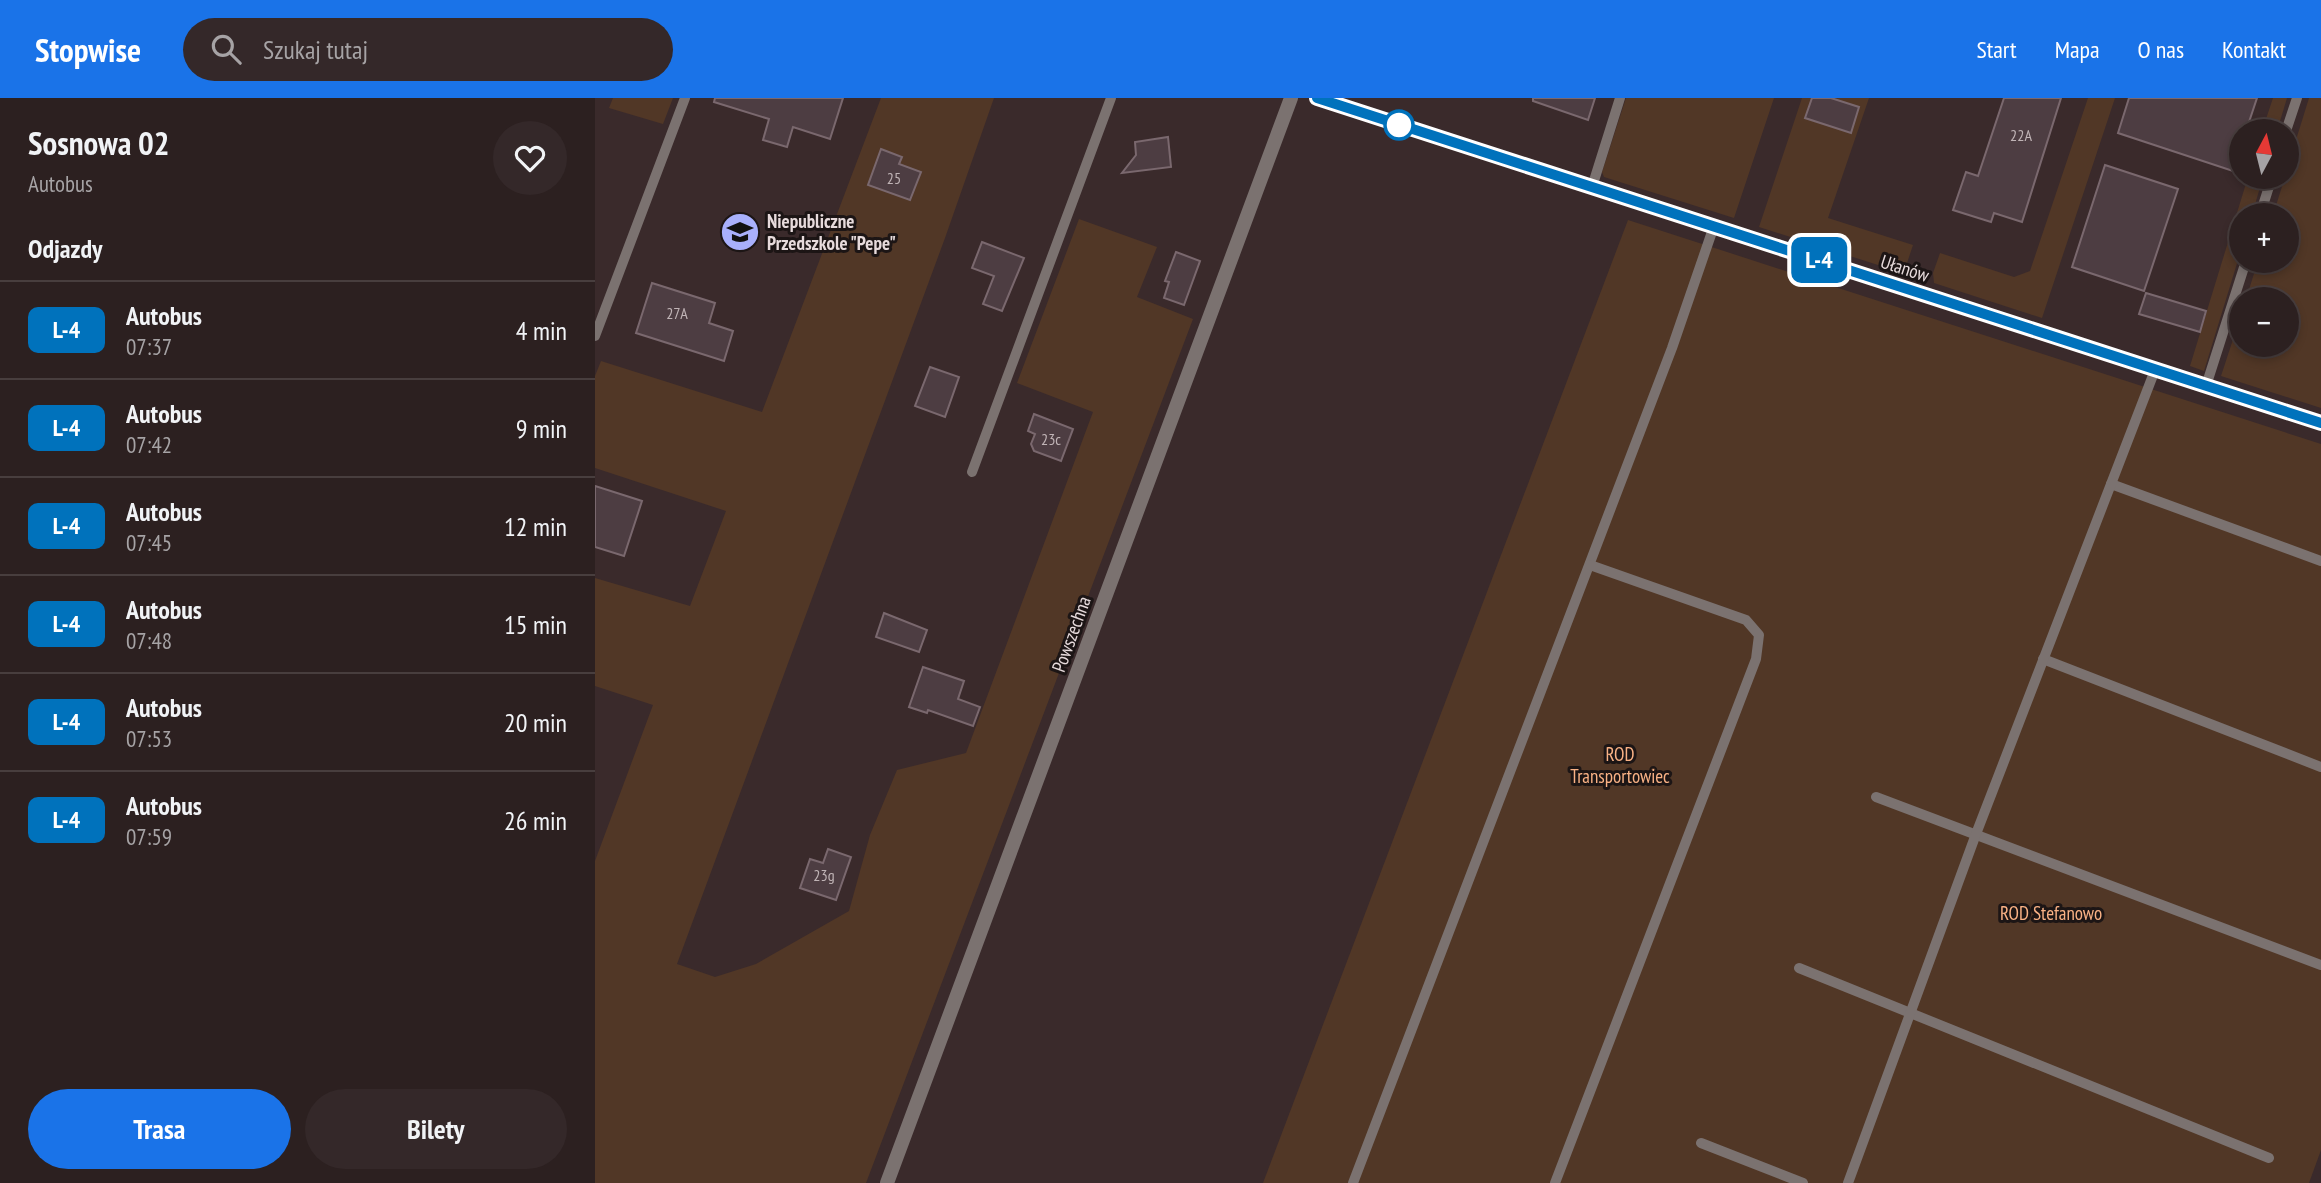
<!DOCTYPE html>
<html lang="pl">
<meta charset="utf-8">
<style>
body{margin:0;font-family:"PT Sans Narrow",sans-serif;background:#342829;color:#f1f3f6;height:100vh;display:flex;flex-direction:column;font-size:26px;white-space:nowrap}
*{box-sizing:border-box;margin:0}
p{font-size:23px;color:#a6a3a5}
.icon{flex:none;width:38px;height:38px;fill:none;stroke:currentColor;stroke-width:2;stroke-linecap:round;stroke-linejoin:round}
.map{position:relative;flex:1;overflow:hidden}
.side{display:flex;flex-direction:column;background:#2c2020;width:595px}
.side>*{flex:none}
.badge{padding:0 14px;border-radius:10px;font-size:24px;line-height:46px}
.needle{width:46px;rotate:7deg}
.fabs{position:absolute;left:1634px;top:21px;display:grid;gap:14px}
.fabs a{display:grid;place-items:center;width:70px;height:70px;border-radius:50%;background:#2c2020;box-shadow:0 4px 10px #0003,0 0 0 2px #483e3e;font-size:35px}
.map>.badge{position:absolute;translate:-50% -50%;box-shadow:0 0 0 4px #fff}
h2{padding:0 28px;font-size:26px;line-height:63px}
.round{display:grid;place-items:center;flex:none;width:74px;height:74px;border-radius:37px;background:#342829}
.summary{display:flex;align-items:center;justify-content:space-between;height:119px;padding:0 28px}
h1{font-size:33px;font-weight:600;line-height:52px}
.primary-button{display:flex;gap:14px;margin-top:auto;padding:14px 28px}
.primary-button a{flex:1;height:80px;border-radius:42px;background:#1a73e8;color:#fff;font-size:28px;font-weight:600;line-height:80px;text-align:center}
.primary-button a+a{background:#342829;color:#f1f3f6}
ul{padding:0;list-style:none}
li{display:flex;align-items:center;gap:21px;height:98px;padding:0 28px;border-top:2px solid #483e3e}
li div{flex:1}
li b{display:block;font-size:26px}
li em{font-style:normal}
li .badge{min-width:77px;font-weight:700;text-align:center}
header{display:flex;align-items:center;gap:42px;box-sizing:border-box;height:98px;padding:0 35px;background:#1a73e8;color:#fff}
header strong{font-size:33px}
nav{display:flex;gap:38px;margin-inline-start:auto;font-size:24px}
.search{width:490px;height:63px;background:#342829;display:flex;align-items:center;gap:18px;box-sizing:border-box;padding:0 24px;border-radius:38px;color:#a6a3a5;font-size:26px}
main{display:flex;flex:1;min-height:0}
.map>svg:first-child{display:block}
.green{fill:#513726}
.building{fill:#4d3d42;stroke:#7a686e;stroke-width:2}
.lines{fill:none;stroke-linecap:round;stroke-linejoin:round}
.lane{stroke:#7b7270;stroke-width:10}
.street{stroke:#7b7270;stroke-width:14}
.secondary{stroke:#a59894;stroke-width:14}
.line-casing{stroke:#fff;stroke-width:16}
.line{stroke:#0072bc;stroke-width:10}
.stop-dot{fill:#fff;stroke:#0072bc;stroke-width:3.5}
.labels{text-anchor:middle;dominant-baseline:central;stroke-width:6;stroke-linejoin:round;paint-order:stroke}
.number-label{font-size:16px;fill:#c0b4b6}
.poi-label{font-size:19px;font-weight:bold;fill:#e7dbdc;stroke:#1c1515;text-anchor:start}
.street-label{font-size:19px;fill:#e7dbdc;stroke:#1c1515}
.park-label{font-size:19px;fill:#fab285;stroke:#1c1515}
</style>
<header>
<strong>Stopwise</strong>
<div class="search"><svg class="icon" aria-label="search" viewBox="0 0 24 24"><circle cx="10" cy="10" r="6"/><path d="M15 15l6 6"/></svg>Szukaj tutaj</div>
<nav><a>Start</a><a>Mapa</a><a>O nas</a><a>Kontakt</a></nav>
</header>
<main>
<section class="side">
<div class="summary"><div><h1>Sosnowa 02</h1><p>Autobus</p></div><a class="round"><svg class="icon" aria-label="heart" viewBox="0 0 24 24"><path d="M12 20l-8-8c-3-5 5-10 8-4 3-6 11-1 8 4z"/></svg></a></div>
<h2>Odjazdy</h2>
<ul>
<li><span class="badge" style="background:#0072bc;color:#fff">L-4</span><div><b>Autobus</b><p>07:37</p></div><em>4 min</em></li>
<li><span class="badge" style="background:#0072bc;color:#fff">L-4</span><div><b>Autobus</b><p>07:42</p></div><em>9 min</em></li>
<li><span class="badge" style="background:#0072bc;color:#fff">L-4</span><div><b>Autobus</b><p>07:45</p></div><em>12 min</em></li>
<li><span class="badge" style="background:#0072bc;color:#fff">L-4</span><div><b>Autobus</b><p>07:48</p></div><em>15 min</em></li>
<li><span class="badge" style="background:#0072bc;color:#fff">L-4</span><div><b>Autobus</b><p>07:53</p></div><em>20 min</em></li>
<li><span class="badge" style="background:#0072bc;color:#fff">L-4</span><div><b>Autobus</b><p>07:59</p></div><em>26 min</em></li>
</ul>
<div class="primary-button"><a>Trasa</a><a>Bilety</a></div>
</section>
<div class="map">
<svg width="1726" height="1085" viewBox="0 0 1726 1085">
<rect width="100%" height="100%" fill="#3a2a2b"/>
<g class="green">
<polygon points="18,0 78,0 68,26 14,10"/>
<polygon points="286,0 399,0 350,140 82,866 120,879 161,866 254,813 275,737 302,672 371,655 498,314 422,285 484,121 562,149 542,199 598,221 271,1085 0,1085 0,763 58,607 0,588 0,480 95,508 131,413 0,370 0,278 6,263 167,314"/>
<polygon points="1031,0 1179,0 1139,120 1009,79 1007,74"/>
<polygon points="1207,0 1274,0 1233,120 1318,147 1311,168 1305,174 1164,129"/>
<polygon points="1493,0 1520,0 1447,220 1339,185 1338,175 1345,155 1419,179 1435,173"/>
<polygon points="1678,0 1692,0 1682,33 1667,33"/>
<polygon points="1714,0 1726,0 1726,310 1626,278 1647,214 1647,247 1692,247 1692,201 1651,201 1663,163 1692,163 1692,117 1678,117 1690,79 1692,79 1692,71"/>
<polygon points="1653,79 1668,79 1657,117 1647,117 1647,149 1609,273 1595,268"/>
<polygon points="1033,122 1726,346 1726,1052 1714,1085 668,1085"/>
</g>
<g class="building">
<polygon points="120,0 248,0 235,41 198,29 192,49 168,42 174,21 119,4"/>
<polygon points="938,0 1000,0 993,22 938,3"/>
<polygon points="1217,0 1236,0 1264,9 1256,35 1210,20"/>
<polygon points="1409,0 1466,0 1427,124 1399,115 1396,124 1358,112 1371,74 1383,78"/>
<polygon points="1534,0 1662,0 1651,33 1647,33 1647,46 1638,73 1523,35"/>
<polygon points="573,39 576,69 527,75 541,57 540,44"/>
<polygon points="286,51 307,59 304,66 326,74 315,102 273,87"/>
<polygon points="1510,67 1583,91 1549,193 1477,169"/>
<polygon points="387,144 429,160 407,213 388,206 399,178 377,170"/>
<polygon points="581,154 605,163 589,207 569,200 574,184 570,183"/>
<polygon points="57,185 120,205 114,225 138,233 129,263 41,235"/>
<polygon points="1551,195 1611,213 1605,234 1544,216"/>
<polygon points="335,269 364,279 350,319 320,308"/>
<polygon points="439,316 478,331 466,363 439,353 436,346 440,336 433,333"/>
<polygon points="0,388 47,403 29,458 0,449"/>
<polygon points="289,515 332,532 324,554 281,539"/>
<polygon points="328,569 369,583 363,601 385,609 378,628 333,612 332,615 314,609"/>
<polygon points="233,751 256,759 241,802 205,790 215,761 228,765"/>
</g>
<g class="lines">
<g class="lane">
<polyline points="1691,33 1702,0"/>
<polyline points="997,89 1025,0"/>
<polyline points="1665,117 1677,79"/>
<polyline points="0,238 90,0"/>
<polyline points="1611,288 1651,163"/>
<polyline points="377,374 516,0"/>
<polyline points="1516,386 1726,463"/>
<polyline points="1448,561 1726,669"/>
<polyline points="1281,699 1726,867"/>
<polyline points="1204,870 1674,1060"/>
<polyline points="1106,1045 1208,1085"/>
<polyline points="758,1085 1077,250 1119,128"/>
<polyline points="960,1085 1161,561 1164,537 1151,522 995,467"/>
<polyline points="1253,1085 1381,736 1560,272"/>
</g>
<polyline class="street" points="292,1085 696,0"/>
<polyline class="secondary" points="722,0 1726,325"/>
</g>
<g class="lines">
<g class="line-casing">
<polyline id="line" points="722,0 1726,325"/>
</g>
<use href="#line" class="line"/>
</g>
<defs>
<g id="school-disc" transform="scale(2.0125)"><circle r="9.5" fill="#a8b0fc" stroke="#1c1515"/><path d="M0-5L7-2L0 1L-7-2ZM-4 1L0 2.5L4 1V4Q0 6-4 4Z" fill="#111"/></g>
</defs>
<g fill-rule="evenodd">
<use href="#school-disc" x="145" y="134"/>
</g>
<circle class="stop-dot" cx="804" cy="27" r="14"/>
<g class="labels">
<g class="number-label">
<text x="1426" y="37">22A</text>
<text x="299" y="80">25</text>
<text x="82" y="215">27A</text>
<text x="456" y="341">23c</text>
<text x="229" y="777">23g</text>
</g>
<g class="poi-label">
<text x="172" y="123">Niepubliczne<tspan x="172" dy="22">Przedszkole "Pepe"</tspan></text>
</g>
<g class="street-label">
<text transform="translate(1310 170) rotate(18)">Ułanów</text>
<text transform="translate(476 536) rotate(-70)">Powszechna</text>
</g>
<g class="park-label">
<text x="1025" y="656">ROD<tspan x="1025" dy="22">Transportowiec</tspan></text>
<text x="1456" y="815">ROD Stefanowo</text>
</g>
</g>
</svg>
<div class="fabs">
<a><svg class="needle" viewBox="-14 -14 28 28"><path d="M0-13l5 13h-10z" fill="#e53935"/><path d="M0 13l5-13h-10z" fill="#a6a3a5"/></svg></a>
<a>+</a>
<a>−</a>
</div>
<b class="badge" style="left:1224px;top:162px;background:#0072bc;color:#fff">L-4</b>
</div>
</main>
